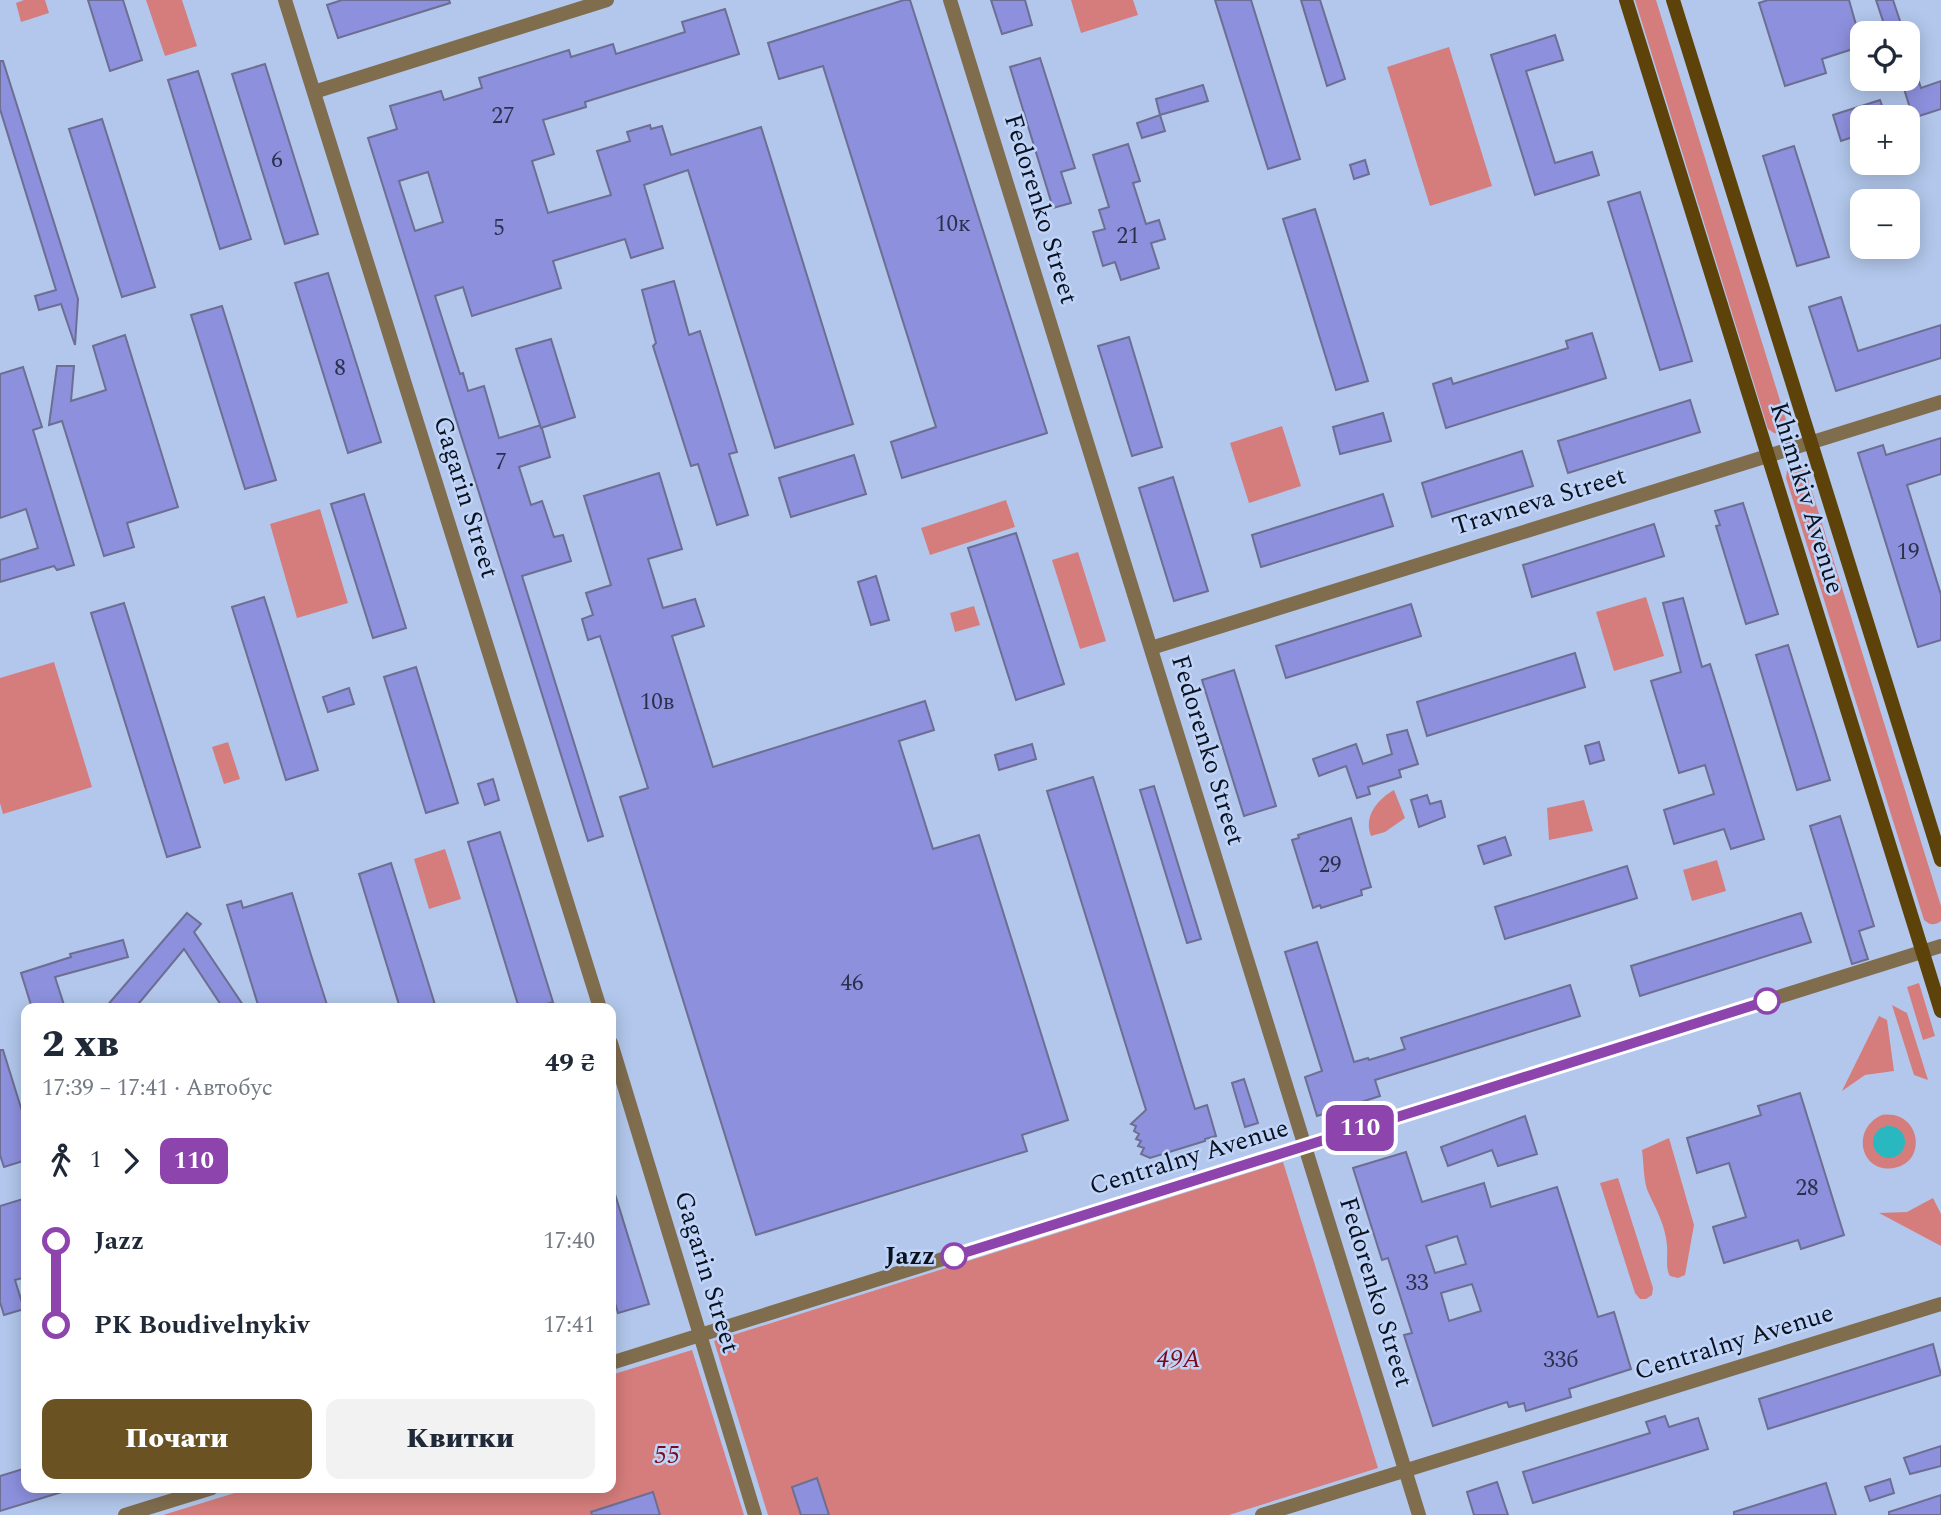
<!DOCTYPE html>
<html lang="uk">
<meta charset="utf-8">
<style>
body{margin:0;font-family:Spectral,serif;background:#f2f2f3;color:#1f2937;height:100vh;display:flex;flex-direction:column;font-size:26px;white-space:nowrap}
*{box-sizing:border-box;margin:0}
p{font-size:23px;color:#747a83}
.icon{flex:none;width:38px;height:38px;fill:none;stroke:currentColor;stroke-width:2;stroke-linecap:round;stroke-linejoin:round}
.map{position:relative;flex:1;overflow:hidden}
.side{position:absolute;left:21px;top:1003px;width:595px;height:490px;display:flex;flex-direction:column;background:#fff;border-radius:14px;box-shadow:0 4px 18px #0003}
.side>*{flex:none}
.badge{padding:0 14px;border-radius:10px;font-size:24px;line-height:46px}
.tools{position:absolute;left:1850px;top:21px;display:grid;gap:14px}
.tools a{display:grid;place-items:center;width:70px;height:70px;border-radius:14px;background:#fff;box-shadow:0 4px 18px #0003;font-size:35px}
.map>.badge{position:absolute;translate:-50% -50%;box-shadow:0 0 0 4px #fff}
.legs{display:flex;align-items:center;gap:10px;height:77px;padding:0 21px;font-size:23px}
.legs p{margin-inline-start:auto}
.summary{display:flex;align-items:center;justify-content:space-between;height:119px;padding:0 21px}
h1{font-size:38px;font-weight:800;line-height:52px}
.primary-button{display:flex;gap:14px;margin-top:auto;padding:14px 21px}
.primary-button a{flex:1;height:80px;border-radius:14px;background:#6b5222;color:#fff;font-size:28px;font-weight:800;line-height:80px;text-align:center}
.primary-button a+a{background:#f2f2f3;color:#1f2937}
ul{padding:0 21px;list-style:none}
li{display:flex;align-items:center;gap:24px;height:84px;font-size:26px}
li i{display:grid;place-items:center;width:10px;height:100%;margin:0 9px;background:currentColor}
li i::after{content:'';width:18px;height:18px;margin:-9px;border:5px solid;border-radius:50%;background:#fff}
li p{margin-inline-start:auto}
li:first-child i{background:linear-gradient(#0000 50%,currentColor 0)}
li:last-child i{background:linear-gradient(currentColor 50%,#0000 0)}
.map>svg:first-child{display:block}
.green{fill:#d57d7c}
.water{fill:#2ab8c0}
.building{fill:#8d90dd;stroke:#6c6e92;stroke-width:2;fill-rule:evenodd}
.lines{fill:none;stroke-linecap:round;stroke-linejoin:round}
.minor{stroke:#7f6d4e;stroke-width:14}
.tertiary{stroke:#7f6d4e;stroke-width:14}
.secondary{stroke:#5d430a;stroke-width:14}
.line-1-casing{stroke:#fff;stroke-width:16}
.line-1{stroke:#8e44ad;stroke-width:10}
.stop-1-dot{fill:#fff;stroke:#8e44ad;stroke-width:3.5}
.labels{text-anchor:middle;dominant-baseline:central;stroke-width:5;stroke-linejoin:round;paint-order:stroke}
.number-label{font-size:23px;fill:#2b314d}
.street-label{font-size:26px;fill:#0a111d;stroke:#bfd4f8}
.stop-label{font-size:26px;font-weight:bold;fill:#0a111d;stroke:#bfd4f8;text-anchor:end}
.park-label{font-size:26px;font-style:italic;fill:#7b091c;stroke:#bfd4f8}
</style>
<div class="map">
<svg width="1941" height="1515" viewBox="0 0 1941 1515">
<rect width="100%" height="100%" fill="#b2c7eb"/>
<g class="green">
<polygon points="24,0 45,0 49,13 21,22 16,3"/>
<polygon points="146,0 182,0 197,46 165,56"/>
<polygon points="1071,0 1133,0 1138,15 1081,33"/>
<polygon points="1635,0 1656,0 1787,423 1786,429 1780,434 1774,433 1768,429"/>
<polygon points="1449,47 1492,186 1430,206 1387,67"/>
<polygon points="1282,426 1301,486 1249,503 1230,443"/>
<path d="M1793 466 1801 467 1806 472 1941 906V921C1934 926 1930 925 1924 920L1786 478 1787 471Z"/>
<polygon points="1006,500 1015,527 930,555 921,528"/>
<polygon points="320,509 348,603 297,618 270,524"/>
<polygon points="1078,552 1106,641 1080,649 1052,560"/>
<polygon points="1646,597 1664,656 1614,671 1596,612"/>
<polygon points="974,606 980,625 955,632 950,613"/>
<polygon points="54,662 92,787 3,814 0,803 0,678"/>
<polygon points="228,742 240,779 224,784 212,747"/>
<path d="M1394 790 1405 818 1385 832 1371 836C1363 816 1378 799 1394 790Z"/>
<polygon points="1584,800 1593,831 1549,840 1547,808"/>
<polygon points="445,849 461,899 429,909 414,859"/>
<polygon points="1717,860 1726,891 1692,901 1683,870"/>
<polygon points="1919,983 1935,1036 1923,1040 1907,987"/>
<polygon points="1892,1005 1907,1013 1928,1080 1914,1075"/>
<polygon points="1879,1016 1887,1020 1894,1071 1865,1075 1842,1091"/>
<path d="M1882 1115C1920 1109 1929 1162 1894 1168 1861 1174 1850 1129 1882 1115Z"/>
<path d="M1669 1138 1694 1225 1685 1275 1678 1278 1670 1276C1665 1268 1668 1255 1667 1245 1665 1225 1657 1211 1649 1194 1643 1182 1644 1163 1642 1150Z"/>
<polygon points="1283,1162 1378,1468 1229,1515 768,1515 714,1341"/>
<polygon points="1618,1178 1653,1288 1652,1295 1646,1299 1640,1299 1635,1293 1600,1183"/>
<polygon points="1933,1198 1941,1214 1941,1246 1879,1213 1907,1212"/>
<polygon points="692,1350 744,1515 163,1515 251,1488 611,1488 611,1375"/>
</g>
<circle class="water" cx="1889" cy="1142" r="16"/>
<g class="building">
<polygon points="88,0 123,0 142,60 110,71"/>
<polygon points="342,0 449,0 450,3 338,38 327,5"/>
<polygon points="904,0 910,0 1047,433 902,478 891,442 936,427 823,66 779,79 768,43"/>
<polygon points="991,0 1025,0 1032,25 1002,34"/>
<polygon points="1215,0 1251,0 1300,159 1268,169"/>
<polygon points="1301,0 1320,0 1345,79 1327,86"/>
<polygon points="1768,0 1849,0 1862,46 1822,59 1826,73 1785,86 1759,3"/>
<polygon points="1876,0 1893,0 1904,33 1887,33"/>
<path d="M725 9 739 54 585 102 586 107 543 120 554 154 532 161 548 213 611 195 597 151 630 141 627 132 650 125 651 129 662 126 671 155 761 127 853 424 775 448 688 170 644 185 663 248 631 258 625 239 553 261 561 288 472 316 463 287 435 296 460 374 463 373 468 391 484 386 499 438 541 425 550 457 519 467 531 505 542 501 554 537 563 535 571 561 522 576 603 836 588 841 368 138 397 129 390 106 441 91 444 100 482 88 479 78 569 50 571 57 613 44 616 54 685 32 682 22ZM428 172 443 222 415 231 399 181Z"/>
<polygon points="1555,35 1563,60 1526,71 1555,163 1592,152 1599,175 1535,195 1491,55"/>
<polygon points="1040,58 1075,168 1061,172 1071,203 1053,208 1010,67"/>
<polygon points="0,61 3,61 78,299 75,345 61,304 39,310 35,296 56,290 0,109"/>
<polygon points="265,64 318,234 285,244 232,74"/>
<polygon points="198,71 251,239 220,249 168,80"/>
<polygon points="1901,79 1918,79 1921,88 1941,81 1941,109 1913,118"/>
<polygon points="1203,85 1208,101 1160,115 1156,99"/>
<polygon points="1880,100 1886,117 1862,117 1862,134 1841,141 1833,115"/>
<polygon points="1160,115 1165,131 1142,138 1137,123"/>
<polygon points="102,119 155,287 122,297 69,129"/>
<polygon points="1128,144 1140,181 1133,183 1146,224 1159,220 1165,239 1151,243 1159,268 1121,280 1115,262 1103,266 1093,232 1105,229 1099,210 1109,207 1093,155"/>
<polygon points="1794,146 1829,257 1797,266 1763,156"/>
<polygon points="1365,160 1369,174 1354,179 1350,165"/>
<polygon points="1640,192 1692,361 1660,370 1608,202"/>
<polygon points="1315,209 1368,381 1336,390 1283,219"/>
<polygon points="328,273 381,442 348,453 295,283"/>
<polygon points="674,281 689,335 700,331 737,452 729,454 748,515 717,525 698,464 691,466 653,346 656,343 642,290"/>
<polygon points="1841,297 1858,351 1941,325 1941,358 1836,391 1809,307"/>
<polygon points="222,306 276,480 245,489 191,315"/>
<polygon points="1592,333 1606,378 1446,428 1433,384 1451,378 1453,384 1568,348 1566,341"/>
<polygon points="125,335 178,507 127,523 134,547 104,556 62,421 49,425 57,366 74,366 71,401 106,390 93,346"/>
<polygon points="1129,337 1162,447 1132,456 1098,346"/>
<polygon points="551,339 575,417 541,428 516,349"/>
<polygon points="23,367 42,427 33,430 74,565 57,570 54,566 0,582 0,560 38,548 26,509 0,518 0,374"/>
<polygon points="1690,400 1700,432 1568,473 1558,441"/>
<polygon points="1383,413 1391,441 1340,454 1333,427"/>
<polygon points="1941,438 1941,474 1907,485 1941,595 1941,640 1918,647 1858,453 1883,445 1886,455"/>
<polygon points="1522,451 1533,486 1432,517 1422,483"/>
<polygon points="854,455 866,494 791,517 779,478"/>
<polygon points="659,473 682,549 648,559 663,608 695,599 704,626 672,636 713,767 925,701 934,730 899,741 933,849 979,835 1068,1120 1022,1135 1027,1151 756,1235 620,797 648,788 600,636 588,640 582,619 593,615 586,593 611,585 584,496"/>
<polygon points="1173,477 1208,591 1174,601 1139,488"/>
<polygon points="364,494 406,628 373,638 331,504"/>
<polygon points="1383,494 1393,526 1261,567 1252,535"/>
<polygon points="1743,503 1778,614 1746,624 1716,526 1720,525 1715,511"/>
<polygon points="1654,524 1664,556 1532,597 1523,565"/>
<polygon points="1016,533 1064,684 1016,700 968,548"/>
<polygon points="876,576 889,620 871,625 858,582"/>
<polygon points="264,597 318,770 286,780 232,607"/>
<polygon points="1683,598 1702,667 1710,664 1764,839 1731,849 1724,829 1674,844 1664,810 1714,794 1705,765 1679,773 1651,681 1681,672 1663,603"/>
<polygon points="124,603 200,847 167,857 91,613"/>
<polygon points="1411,604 1421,636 1286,678 1276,646"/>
<polygon points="1788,645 1830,780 1797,790 1756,655"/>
<polygon points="1575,653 1585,687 1427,736 1417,702"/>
<polygon points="416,667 458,803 426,813 384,677"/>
<polygon points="1234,670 1276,806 1244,816 1202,680"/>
<polygon points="349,688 354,704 328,712 323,697"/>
<polygon points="1407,730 1418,764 1399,770 1401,777 1368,787 1370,794 1357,798 1346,766 1319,776 1313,759 1356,744 1363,764 1392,754 1387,735"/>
<polygon points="1599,742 1604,760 1590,764 1585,746"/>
<polygon points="1032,744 1036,759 999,770 995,755"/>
<polygon points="1093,777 1195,1109 1207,1105 1216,1136 1205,1139 1205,1141 1150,1158 1141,1154 1144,1148 1138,1146 1141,1141 1136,1139 1139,1134 1134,1131 1136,1126 1131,1124 1146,1110 1047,791"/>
<polygon points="493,779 499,800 485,805 478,784"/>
<polygon points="1154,786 1201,939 1187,943 1140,790"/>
<polygon points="1427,795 1430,804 1441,801 1445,817 1419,827 1411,800"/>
<polygon points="1840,816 1874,926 1859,931 1868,959 1852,964 1810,826"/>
<polygon points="1351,818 1371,887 1361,890 1362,895 1321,908 1320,905 1313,908 1292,840 1299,838 1298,835"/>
<polygon points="500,832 553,1002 534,1008 519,1008 468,842"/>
<polygon points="1505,837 1511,855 1484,864 1478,846"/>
<polygon points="391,863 424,969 436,1008 400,1008 359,874"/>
<polygon points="1627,866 1637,898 1505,939 1495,907"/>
<polygon points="292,893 311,955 328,1008 259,1008 227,905 241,901 243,908"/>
<polygon points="187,913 201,924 194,932 245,1008 223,1008 184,949 135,1008 105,1008"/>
<polygon points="1801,913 1811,942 1640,996 1631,966"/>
<polygon points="123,940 128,957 55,977 65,1008 32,1008 21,973 71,957 70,954"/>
<polygon points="1317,942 1354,1062 1368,1058 1369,1060 1405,1049 1401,1038 1570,985 1580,1016 1375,1080 1380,1096 1317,1116 1305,1077 1322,1071 1285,952"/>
<polygon points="0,1050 3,1050 26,1124 26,1160 4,1167 0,1155"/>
<polygon points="1244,1079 1258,1123 1245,1127 1232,1083"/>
<polygon points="1800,1093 1844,1235 1801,1249 1798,1240 1724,1263 1713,1227 1746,1217 1729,1163 1697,1173 1687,1138 1761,1115 1758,1106"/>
<polygon points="1525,1116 1537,1154 1498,1166 1492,1150 1448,1166 1441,1147"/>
<path d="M1406 1152 1422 1202 1484 1183 1491 1207 1557 1187 1598 1317 1614 1312 1631 1369 1569 1389 1571 1397 1526 1411 1524 1403 1509 1407 1507 1402 1433 1426 1404 1335 1412 1333 1388 1258 1382 1260 1353 1168ZM1457 1236 1466 1264 1435 1273 1426 1246ZM1472 1284 1481 1311 1449 1321 1441 1293Z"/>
<polygon points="611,1191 614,1191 649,1304 618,1313 611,1289"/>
<polygon points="26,1198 26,1277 15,1280 24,1309 4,1315 0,1302 0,1206"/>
<polygon points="1933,1344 1941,1375 1768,1429 1759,1399"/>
<polygon points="1665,1416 1669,1427 1698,1418 1708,1449 1533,1503 1523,1472 1650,1433 1646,1422"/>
<polygon points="1941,1446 1941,1466 1910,1474 1904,1458"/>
<polygon points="26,1468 26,1488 64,1488 65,1491 0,1511 0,1476"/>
<polygon points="817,1478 829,1515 801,1515 792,1487"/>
<polygon points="1890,1479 1894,1493 1870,1501 1865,1487"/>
<polygon points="1497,1482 1508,1515 1474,1515 1467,1492"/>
<polygon points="1826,1483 1836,1515 1734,1515 1734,1512"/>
<polygon points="653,1492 660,1515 592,1515 591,1512"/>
<polygon points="1941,1495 1941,1515 1889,1515 1889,1512"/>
</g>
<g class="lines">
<g class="minor">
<polyline points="950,0 1419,1515"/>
<polyline points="314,92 607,0"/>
<polyline points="1151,648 1941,402"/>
</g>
<g class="tertiary">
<polyline points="285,0 600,1008"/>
<polyline points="611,1043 755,1515"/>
<polyline points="611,1363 1941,946"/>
<polyline points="125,1515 212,1488"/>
<polyline points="1262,1515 1941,1304"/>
</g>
<g class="secondary">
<polyline points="1626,0 1941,1011"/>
<polyline points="1673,0 1941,860"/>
</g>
</g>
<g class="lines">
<g class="line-1-casing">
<polyline id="line-1" points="954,1256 1767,1001"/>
</g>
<use href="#line-1" class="line-1"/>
</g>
<g class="stop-1-dot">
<circle cx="1767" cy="1001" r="12"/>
<circle cx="954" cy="1256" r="12"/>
</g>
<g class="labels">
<g class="number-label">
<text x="503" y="116">27</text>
<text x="277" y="160">6</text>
<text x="953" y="224">10к</text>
<text x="499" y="228">5</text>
<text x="1128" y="236">21</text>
<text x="340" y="368">8</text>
<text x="501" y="462">7</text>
<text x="1908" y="552">19</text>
<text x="657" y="702">10в</text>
<text x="1330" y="865">29</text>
<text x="852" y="983">46</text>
<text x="1807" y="1188">28</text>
<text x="1417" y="1283">33</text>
<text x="1561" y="1360">33б</text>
</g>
<g class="street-label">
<text transform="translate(1041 209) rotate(73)">Fedorenko Street</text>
<text transform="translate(466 497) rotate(73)">Gagarin Street</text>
<text transform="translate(1807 498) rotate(73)">Khimikiv Avenue</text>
<text transform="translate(1539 501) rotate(-17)">Travneva Street</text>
<text transform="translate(1208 750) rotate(73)">Fedorenko Street</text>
<text transform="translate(1189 1157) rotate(-17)">Centralny Avenue</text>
<text transform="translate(707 1272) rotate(73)">Gagarin Street</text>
<text transform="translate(1376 1292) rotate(73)">Fedorenko Street</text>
<text transform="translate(1734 1342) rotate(-17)">Centralny Avenue</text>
</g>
<g class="stop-label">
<text x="935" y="1256">Jazz</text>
</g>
<g class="park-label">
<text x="1179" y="1359">49А</text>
<text x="667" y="1455">55</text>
</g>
</g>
</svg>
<div class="tools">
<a><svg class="icon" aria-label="locate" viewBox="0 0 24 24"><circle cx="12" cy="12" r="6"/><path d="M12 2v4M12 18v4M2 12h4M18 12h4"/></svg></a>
<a>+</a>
<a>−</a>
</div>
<b class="badge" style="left:1360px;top:1128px;background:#8e44ad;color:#fff">110</b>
<section class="side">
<div class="summary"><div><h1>2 хв</h1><p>17:39 – 17:41 · Автобус</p></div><b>49 ₴</b></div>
<div class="legs"><svg class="icon" aria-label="walk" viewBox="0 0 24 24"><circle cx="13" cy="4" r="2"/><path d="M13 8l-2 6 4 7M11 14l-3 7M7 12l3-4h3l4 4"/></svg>1<svg class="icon" aria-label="forward" viewBox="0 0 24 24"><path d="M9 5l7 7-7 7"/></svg><b class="badge" style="background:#8e44ad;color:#fff">110</b></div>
<ul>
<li><i style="color:#8e44ad"></i><b>Jazz</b><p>17:40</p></li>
<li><i style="color:#8e44ad"></i><b>PK Boudivelnykiv</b><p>17:41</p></li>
</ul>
<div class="primary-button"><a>Почати</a><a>Квитки</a></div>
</section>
</div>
